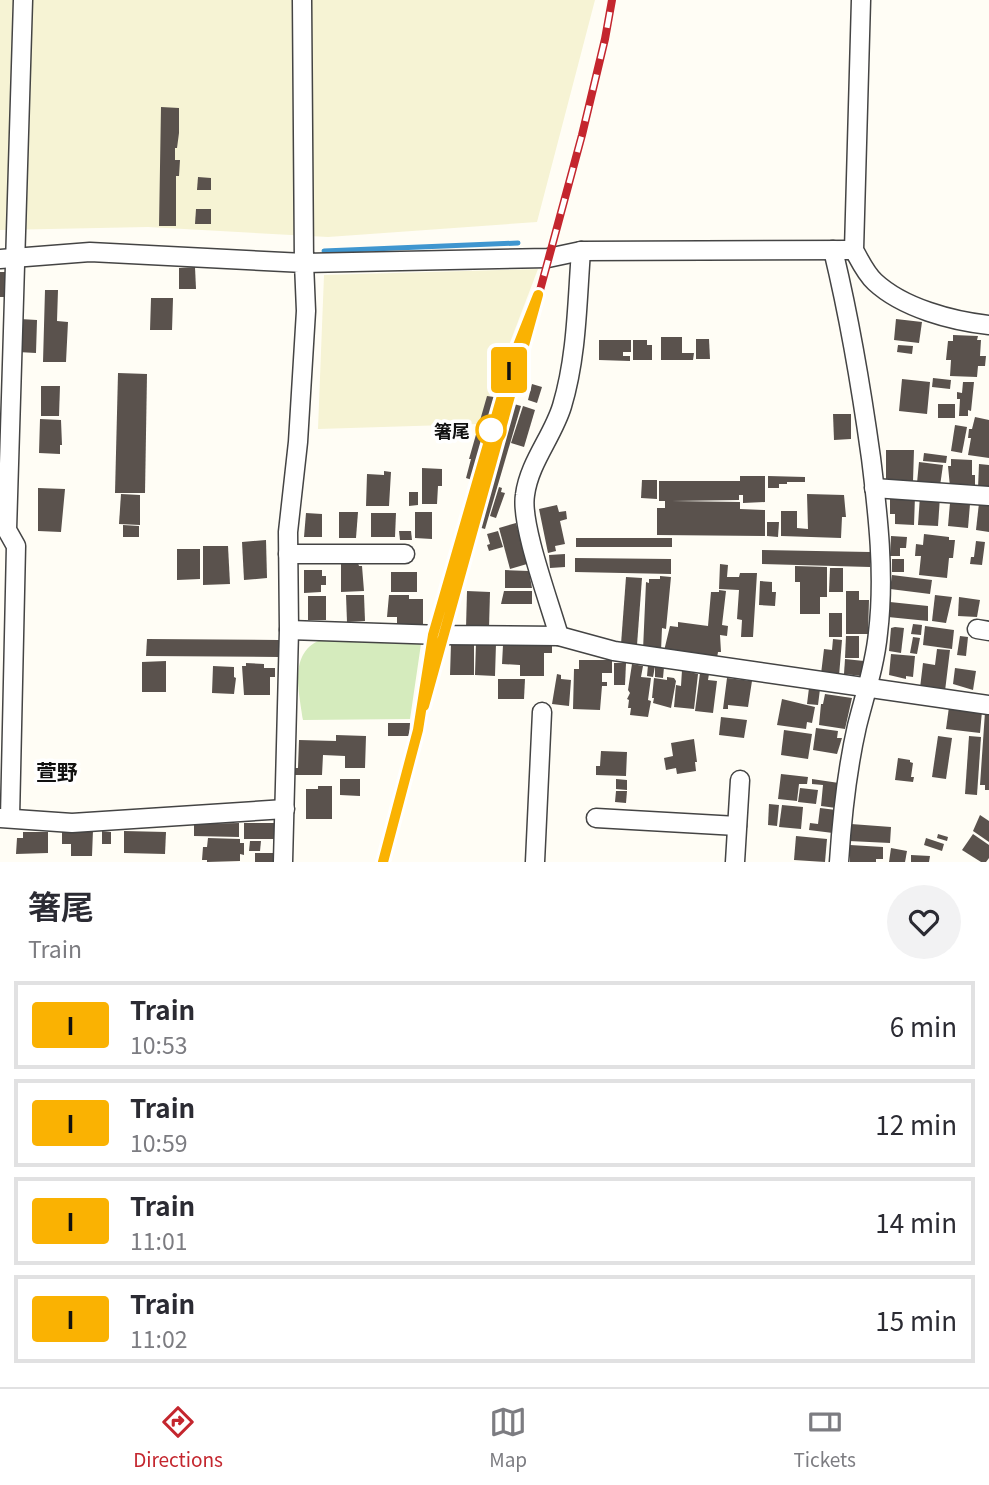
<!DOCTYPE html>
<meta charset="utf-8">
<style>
body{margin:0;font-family:Georgia,"Noto Sans JP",serif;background:#f2f2f3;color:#2b2b33;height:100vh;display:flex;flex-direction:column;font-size:26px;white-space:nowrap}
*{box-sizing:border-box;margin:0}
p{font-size:23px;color:#7c7c81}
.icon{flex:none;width:38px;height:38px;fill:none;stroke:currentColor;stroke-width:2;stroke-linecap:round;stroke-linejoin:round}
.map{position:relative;height:862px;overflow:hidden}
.sheet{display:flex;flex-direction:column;background:#fff;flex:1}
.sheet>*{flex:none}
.badge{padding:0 14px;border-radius:5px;font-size:24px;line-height:46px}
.map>.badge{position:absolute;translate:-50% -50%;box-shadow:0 0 0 4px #fff}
.round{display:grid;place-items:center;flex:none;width:74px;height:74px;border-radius:37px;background:#f2f2f3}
.summary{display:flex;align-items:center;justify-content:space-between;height:119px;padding:0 28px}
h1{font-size:33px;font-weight:600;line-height:52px}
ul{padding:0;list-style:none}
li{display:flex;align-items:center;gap:21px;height:88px;margin:0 14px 10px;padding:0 14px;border:4px solid #e1e1e2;border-radius:0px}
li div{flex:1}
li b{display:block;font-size:26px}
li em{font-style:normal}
li .badge{min-width:77px;font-weight:700;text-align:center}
.dock{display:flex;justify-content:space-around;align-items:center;height:98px;border-top:2px solid #e1e1e2;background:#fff;font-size:19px;color:#7c7c81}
.dock a{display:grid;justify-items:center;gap:4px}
.dock .selected{color:#c4262e}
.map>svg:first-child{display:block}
.farmland{fill:#f6f3d4}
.green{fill:#d5ebbd}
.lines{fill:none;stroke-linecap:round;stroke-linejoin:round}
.stream{stroke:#3f96cf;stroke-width:5}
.building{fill:#5a524d}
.minor-casing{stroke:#444;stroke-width:21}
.minor{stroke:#fff;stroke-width:18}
.rail-casing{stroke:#c4262e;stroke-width:8}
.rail{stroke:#fff;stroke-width:5;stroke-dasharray:16;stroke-linecap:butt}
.line-casing{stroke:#fff;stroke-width:16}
.line{stroke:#fab202;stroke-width:10}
.stop-dot{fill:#fff;stroke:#fab202;stroke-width:3.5}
.labels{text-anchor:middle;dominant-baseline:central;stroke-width:7;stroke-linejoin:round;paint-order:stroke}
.stop-label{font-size:18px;font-weight:bold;fill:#111;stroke:#fff;text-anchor:end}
.quarter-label{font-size:21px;font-weight:bold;fill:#111;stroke:#fff}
</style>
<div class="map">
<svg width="989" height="862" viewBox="0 0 989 862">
<rect width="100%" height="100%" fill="#fffdf5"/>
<g class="farmland">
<polygon points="0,0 595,0 537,222 328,237 148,227 0,230"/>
<polygon points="538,269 479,424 318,429 324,275"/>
</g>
<path class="green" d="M327 638 421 644 410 719 303 720C299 689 287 648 327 638Z"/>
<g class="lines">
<polyline class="stream" points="324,251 518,243"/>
</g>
<g class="building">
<polygon points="161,107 179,108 179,133 177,148 175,148 175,160 180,160 179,176 176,176 176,226 159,226"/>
<polygon points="198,177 211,178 211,190 197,190"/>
<polygon points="196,209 211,209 211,224 195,224"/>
<polygon points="195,267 196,289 179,289 179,268"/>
<polygon points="0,272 11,272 10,297 0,297"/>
<polygon points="45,290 58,290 57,321 68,322 66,362 43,362"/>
<polygon points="151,298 173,298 172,330 150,330"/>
<polygon points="20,319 37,320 36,353 18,352"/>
<polygon points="896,319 922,322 919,343 894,340"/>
<polygon points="953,335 978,336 977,340 981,340 980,356 986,356 985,366 978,366 977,377 950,376 951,360 946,360 948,341 953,341"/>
<polygon points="661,337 682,337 682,353 694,353 693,360 661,360"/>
<polygon points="696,339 709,339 710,359 696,359"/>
<polygon points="599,340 631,340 631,352 623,352 623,356 630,356 630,361 599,360"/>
<polygon points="633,340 647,340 647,345 652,345 652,360 633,360"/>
<polygon points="898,345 913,346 912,354 897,352"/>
<polygon points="118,373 147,374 145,493 115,493"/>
<polygon points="933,378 951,380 950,389 932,387"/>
<polygon points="902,379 930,382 927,414 899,411"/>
<polygon points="963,382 974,382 971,411 968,410 968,416 959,416 960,399 957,399 957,392 962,393"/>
<polygon points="532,384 542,387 537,403 528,400"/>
<polygon points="41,386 60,386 59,416 41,416"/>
<polygon points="487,396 494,397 472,480 466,478 471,459 469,459"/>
<polygon points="514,404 521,406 485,529 478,527"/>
<rect x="938" y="404" width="17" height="14"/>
<polygon points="523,406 535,410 524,447 511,443"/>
<polygon points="833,414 851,414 851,439 834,440"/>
<polygon points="975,417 989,420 989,458 968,455 971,438 968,438 969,429 972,429"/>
<polygon points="40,419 61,420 62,445 60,445 60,454 39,453"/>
<polygon points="955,425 967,427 962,453 951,451"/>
<polygon points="886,450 914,450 913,481 886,480"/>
<polygon points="924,453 947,456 946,463 923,461"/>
<polygon points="951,459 972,460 972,475 975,475 975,485 958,484 958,487 950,487 948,466 951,466"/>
<polygon points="919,462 943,465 940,486 917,483"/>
<polygon points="979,464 989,465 989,490 978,489"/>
<polygon points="422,468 442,469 442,486 438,486 437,504 422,504"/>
<polygon points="384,471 391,472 389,506 366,506 367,474 384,475"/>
<polygon points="740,476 765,476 765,502 743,503 743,495 739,495 739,500 672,501 740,502 740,509 765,510 765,536 657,535 657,508 665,508 665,501 659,501 659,481 740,481"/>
<polygon points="768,476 805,477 805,482 787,482 787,484 779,484 779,488 768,488"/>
<polygon points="642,480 657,480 657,499 641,498"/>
<polygon points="499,487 502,488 501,492 505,493 496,518 490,516"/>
<polygon points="38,488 65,489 61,532 38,531"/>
<polygon points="409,492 418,492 418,505 409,506"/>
<polygon points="121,494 140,495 140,525 119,524"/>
<polygon points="807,494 844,495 846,517 842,517 841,538 781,536 781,511 797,511 797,528 808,529"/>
<polygon points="915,496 914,525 895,524 895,514 890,514 890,497"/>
<polygon points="920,496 940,497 938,526 918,525"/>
<polygon points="950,503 970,504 968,528 948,526"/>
<polygon points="979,503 989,505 989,532 976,530"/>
<polygon points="557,505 559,512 566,511 567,519 560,521 565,544 555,546 556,551 548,553 539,509"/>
<polygon points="339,512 358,512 356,538 339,538"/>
<polygon points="415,512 432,512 432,539 415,538"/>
<polygon points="306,513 322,514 322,537 304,537"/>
<polygon points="371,513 396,513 395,537 371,537"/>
<polygon points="767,522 779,522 778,537 767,536"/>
<polygon points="516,523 527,564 510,569 499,528"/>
<polygon points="123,525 139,526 139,537 123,537"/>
<polygon points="399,531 411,531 412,540 400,540"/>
<polygon points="498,531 503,547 489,551 487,545 490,544 487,534"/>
<polygon points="924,534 949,537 949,540 955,540 953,558 949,558 947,578 919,575 921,556 915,556 916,544 923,545"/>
<polygon points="891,536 907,537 906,548 900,548 900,556 890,556"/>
<rect x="576" y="538" width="96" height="9"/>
<polygon points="266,540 267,578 244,580 242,542"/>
<polygon points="976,541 985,542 982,565 970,564 971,557 974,557"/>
<polygon points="203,546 228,546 230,584 203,585"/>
<polygon points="177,549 200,549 200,579 177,580"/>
<polygon points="762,550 870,552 870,567 762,564"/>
<polygon points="565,554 565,567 550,568 549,555"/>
<polygon points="575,558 671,559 671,574 575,572"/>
<rect x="892" y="559" width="12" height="13"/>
<polygon points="341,563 358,563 359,566 362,566 364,591 341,592"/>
<polygon points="720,564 728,565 727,577 739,577 740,573 757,573 753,637 741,637 742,620 737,619 739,590 719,589"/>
<polygon points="795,566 827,567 827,597 820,597 820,614 800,614 800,582 795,582"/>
<polygon points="830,568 843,568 843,592 829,592"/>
<polygon points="304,570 322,570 322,576 326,576 326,585 321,585 321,592 304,593"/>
<polygon points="505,570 529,571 532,588 505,588"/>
<rect x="391" y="572" width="26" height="20"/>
<polygon points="892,575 932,580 930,594 890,589"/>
<polygon points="660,576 671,577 666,629 662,628 661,651 643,650 646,582 649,583 649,579 660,579"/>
<polygon points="626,577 642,578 637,645 621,644"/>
<polygon points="760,581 772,582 772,592 776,592 775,606 759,605"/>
<polygon points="719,590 726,591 722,625 728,626 727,636 720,635 721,652 718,652 717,658 664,651 670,626 678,627 678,622 708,626 711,592 719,592"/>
<polygon points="467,591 490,592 489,628 466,628"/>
<polygon points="504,591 532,591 532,604 501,604"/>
<polygon points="846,591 859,591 859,600 869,600 868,634 846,634"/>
<polygon points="346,595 364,595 365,621 347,622"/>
<polygon points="389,595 409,595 409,599 423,599 423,624 397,624 397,617 387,617"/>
<polygon points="935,595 952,597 946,623 932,621"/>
<rect x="308" y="596" width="18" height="24"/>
<polygon points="959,597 980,600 977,617 958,616"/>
<polygon points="890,602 928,606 928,621 888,617"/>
<rect x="829" y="613" width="13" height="24"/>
<polygon points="913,624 922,625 921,635 911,634"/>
<polygon points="925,626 954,630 952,649 923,645"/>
<polygon points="895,627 904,628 901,653 889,651 891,628"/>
<polygon points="846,636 859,636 859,658 845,658"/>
<polygon points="960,636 968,637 966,656 957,655"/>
<polygon points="913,637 920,638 917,654 910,653"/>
<polygon points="147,639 279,640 279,657 146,656"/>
<polygon points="833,639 842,640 839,676 821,674 824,649 832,650"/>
<polygon points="476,642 496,643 495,676 475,675"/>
<polygon points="451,643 474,644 474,675 450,675"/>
<polygon points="503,645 552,645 552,653 544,653 544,676 520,676 520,665 502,664"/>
<polygon points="937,649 950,650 945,691 920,688 923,663 935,665"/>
<polygon points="891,654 915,656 913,677 906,676 906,679 889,675"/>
<polygon points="845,659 864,661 863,676 844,674"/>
<polygon points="579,660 612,660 612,673 602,673 602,682 607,682 607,686 602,686 600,710 573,709 574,669 579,669"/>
<polygon points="166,661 166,692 142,692 142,662"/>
<polygon points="246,663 264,664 264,668 275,668 275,677 270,677 270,695 244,695 242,666 246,666"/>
<polygon points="614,663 626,663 625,685 614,685"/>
<polygon points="632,664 643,666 641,677 651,678 648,700 651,701 648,717 630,715 631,708 628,708 629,700 627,699 630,693 628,690"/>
<polygon points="648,665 655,666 653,677 647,676"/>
<polygon points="213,666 234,667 234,677 236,678 234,694 212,693"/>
<polygon points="655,667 664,667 663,678 655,677"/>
<polygon points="955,668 976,671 973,690 953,684"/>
<polygon points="682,670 698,674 694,709 674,707 676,685 681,686"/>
<polygon points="700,673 709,674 708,680 717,681 713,713 695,711"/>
<polygon points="557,674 561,675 561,679 571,680 569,706 552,704"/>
<polygon points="667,677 674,678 676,681 671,708 653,703 654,698 652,698 654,678 667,680"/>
<polygon points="727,678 752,681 748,707 728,705 728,709 723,709"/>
<polygon points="498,679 525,679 524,699 498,699"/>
<polygon points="809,688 820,689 818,705 807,704"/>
<polygon points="825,694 852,698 845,729 819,725 821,704 823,704"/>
<polygon points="782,699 815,707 812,723 807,722 806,729 777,725"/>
<polygon points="949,707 982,711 980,733 946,729"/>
<polygon points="985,712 989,713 989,790 985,790 985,785 980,785"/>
<polygon points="721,717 747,720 744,738 719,735"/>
<polygon points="388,723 410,723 409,736 388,736"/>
<polygon points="816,728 838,731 837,738 842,738 837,754 813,750"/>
<polygon points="784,730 812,734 808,759 781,755"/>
<polygon points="336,735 366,736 365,768 345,768 345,756 323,755 322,775 293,775 293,768 298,768 299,740 336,741"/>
<polygon points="938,736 952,738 946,779 932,777"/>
<polygon points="969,736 981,737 977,795 965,794"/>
<polygon points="694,739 697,762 695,762 696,771 677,774 676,768 666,770 664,758 673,756 671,743"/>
<polygon points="601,751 627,752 626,776 596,775 596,766 600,766"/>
<polygon points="898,758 910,760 910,762 913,763 911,777 914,777 913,782 895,780"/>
<polygon points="781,774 808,777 807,784 799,784 797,801 778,799"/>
<polygon points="340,779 360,779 360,796 340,795"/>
<polygon points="616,779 627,780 627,790 616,789"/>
<polygon points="812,779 839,783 836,808 821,806 823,785 812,784"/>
<polygon points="318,786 332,786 332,819 306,819 306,789 318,789"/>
<polygon points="800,788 818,790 816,804 798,802"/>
<polygon points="616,791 627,791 626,803 615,802"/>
<polygon points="769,804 779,805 777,826 768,825"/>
<polygon points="782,805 803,807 801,829 779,827"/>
<polygon points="820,808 836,810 833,833 809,830 810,823 818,824"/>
<polygon points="980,815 989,821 989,842 973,831"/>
<polygon points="239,823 239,837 194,836 194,824"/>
<rect x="244" y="823" width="32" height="16"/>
<polygon points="851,824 891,827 890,843 849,841"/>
<polygon points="62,829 93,830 92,856 71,856 71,844 62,844"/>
<polygon points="102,831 111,832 111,844 102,844"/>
<polygon points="124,831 166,832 165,854 124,853"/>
<polygon points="23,832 48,832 48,853 16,854 17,838 23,838"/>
<polygon points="938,834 948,837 947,841 937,838"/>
<polygon points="973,834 989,845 989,858 986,862 981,862 962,850"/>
<polygon points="796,836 827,839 825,862 794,860"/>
<polygon points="208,838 240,839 240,843 244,843 244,855 240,854 240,861 207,862 207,860 202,860 203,847 207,847"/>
<polygon points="926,838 944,844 942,851 924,845"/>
<polygon points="250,841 261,841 260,851 249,851"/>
<polygon points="850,845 883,847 883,859 876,859 876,862 850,862"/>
<polygon points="891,848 907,851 905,862 889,862"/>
<rect x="255" y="853" width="19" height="9"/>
<polygon points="911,855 930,856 929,862 911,862"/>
</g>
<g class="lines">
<g class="minor-casing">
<g id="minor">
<polyline points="302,0 304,263 548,258 581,251 854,250"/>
<path d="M861 0 854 250C860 261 866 274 875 282 903 308 952 321 989 325"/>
<path d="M833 250C850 320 861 386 871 458 878 515 885 575 878 633 875 665 865 694 857 726 847 770 842 816 839 862"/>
<polyline points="0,259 90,252 304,263 306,311 298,442 288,532 289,630 283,862"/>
<polyline points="874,488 989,496"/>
<polyline points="288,554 405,554"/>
<polyline points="977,629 989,631"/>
<polyline points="289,630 442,635 559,636 614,651 989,705"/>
<path d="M559 636C550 604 520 524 525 495 529 463 553 436 562 406 577 356 577 303 581 251"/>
<polyline points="0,818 72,823 285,809"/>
<polyline points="10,818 16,546 7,530 23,0"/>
<polyline points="596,818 737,826"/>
<polyline points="535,862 542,712"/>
<polyline points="735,862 740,780"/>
</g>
</g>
<use href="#minor" class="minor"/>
<g class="rail-casing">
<polyline id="rail" points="383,862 442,635 503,427 582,135 605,39 612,0"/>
</g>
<use href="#rail" class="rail"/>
</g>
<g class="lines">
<g class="line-casing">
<polyline id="line" points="383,862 418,730 433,635 513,358 538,295 424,706"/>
</g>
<use href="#line" class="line"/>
</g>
<circle class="stop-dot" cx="491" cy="430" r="14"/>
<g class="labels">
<g class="stop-label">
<text x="470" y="430">箸尾</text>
</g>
<g class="quarter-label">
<text x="57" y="771">萱野</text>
</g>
</g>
</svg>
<b class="badge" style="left:509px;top:370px;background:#fab202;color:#111">I</b>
</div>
<section class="sheet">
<div class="summary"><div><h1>箸尾</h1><p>Train</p></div><a class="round"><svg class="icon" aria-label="heart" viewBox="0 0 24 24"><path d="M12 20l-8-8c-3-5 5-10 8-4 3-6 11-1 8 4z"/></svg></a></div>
<ul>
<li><span class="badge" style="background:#fab202;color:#111">I</span><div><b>Train</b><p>10:53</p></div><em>6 min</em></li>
<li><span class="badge" style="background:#fab202;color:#111">I</span><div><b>Train</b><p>10:59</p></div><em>12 min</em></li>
<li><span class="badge" style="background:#fab202;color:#111">I</span><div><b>Train</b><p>11:01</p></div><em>14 min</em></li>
<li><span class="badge" style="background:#fab202;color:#111">I</span><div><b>Train</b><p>11:02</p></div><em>15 min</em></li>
</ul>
</section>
<nav class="dock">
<a class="selected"><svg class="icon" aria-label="directions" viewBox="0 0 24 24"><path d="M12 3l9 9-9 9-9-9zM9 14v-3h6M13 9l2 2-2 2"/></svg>Directions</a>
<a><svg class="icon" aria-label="map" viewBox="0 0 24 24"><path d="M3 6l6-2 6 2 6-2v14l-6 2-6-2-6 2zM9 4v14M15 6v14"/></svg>Map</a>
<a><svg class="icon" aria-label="tickets" viewBox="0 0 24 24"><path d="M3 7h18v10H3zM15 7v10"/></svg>Tickets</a>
</nav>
